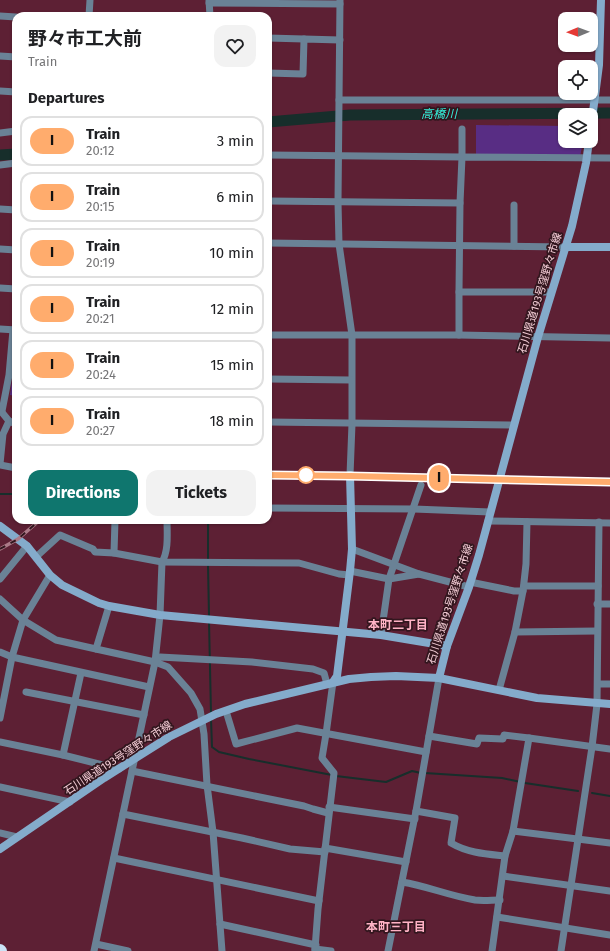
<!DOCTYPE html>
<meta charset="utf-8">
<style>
body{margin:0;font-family:"Fira Sans","Noto Sans JP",sans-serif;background:#f2f2f2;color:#202124;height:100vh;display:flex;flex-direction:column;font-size:15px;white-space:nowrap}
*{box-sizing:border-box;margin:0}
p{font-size:13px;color:#757577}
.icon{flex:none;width:22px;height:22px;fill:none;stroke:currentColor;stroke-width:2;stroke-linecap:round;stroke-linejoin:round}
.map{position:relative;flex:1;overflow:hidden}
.details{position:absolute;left:12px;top:12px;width:260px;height:512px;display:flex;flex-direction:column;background:#fff;border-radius:12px;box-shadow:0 1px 3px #0004}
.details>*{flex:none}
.badge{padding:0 8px;border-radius:13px;font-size:14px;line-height:26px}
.needle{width:26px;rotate:269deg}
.buttons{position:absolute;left:558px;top:12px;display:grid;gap:8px}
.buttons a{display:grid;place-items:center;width:40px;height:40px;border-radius:8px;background:#fff;box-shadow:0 1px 3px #0004;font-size:20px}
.map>.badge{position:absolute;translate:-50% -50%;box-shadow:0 0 0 2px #fff}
h2{padding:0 16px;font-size:15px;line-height:36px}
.round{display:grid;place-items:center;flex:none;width:42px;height:42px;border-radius:12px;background:#f2f2f2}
.headline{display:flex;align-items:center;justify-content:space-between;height:68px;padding:0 16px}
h1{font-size:19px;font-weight:700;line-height:30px}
.primary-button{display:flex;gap:8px;margin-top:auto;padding:8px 16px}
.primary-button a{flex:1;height:46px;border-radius:12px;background:#0f766e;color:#fff;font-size:16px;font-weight:700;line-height:46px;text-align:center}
.primary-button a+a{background:#f2f2f2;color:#202124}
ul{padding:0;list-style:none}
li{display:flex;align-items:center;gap:12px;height:50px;margin:0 8px 6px;padding:0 8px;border:2px solid #e0e0e0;border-radius:12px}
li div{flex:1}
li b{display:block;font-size:15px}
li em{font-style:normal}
li .badge{min-width:44px;font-weight:700;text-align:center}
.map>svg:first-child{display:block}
.park{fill:#582d84}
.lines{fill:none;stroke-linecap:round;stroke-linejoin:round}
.stream{stroke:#172e2b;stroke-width:2}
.river{stroke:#172e2b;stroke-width:11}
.street{stroke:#6a8296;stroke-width:7}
.secondary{stroke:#84abcb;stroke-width:8}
.highway{stroke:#cbe3f6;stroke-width:12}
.rail-casing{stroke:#ab7a88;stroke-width:3.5}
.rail{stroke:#32161e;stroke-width:2;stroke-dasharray:6;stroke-linecap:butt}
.line-casing{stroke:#fff;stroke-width:9}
.line{stroke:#ffac6d;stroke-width:6}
.stop-dot{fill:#fff;stroke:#ffac6d;stroke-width:2}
.labels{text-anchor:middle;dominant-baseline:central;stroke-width:3.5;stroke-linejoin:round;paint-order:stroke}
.street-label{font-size:11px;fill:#f6cfd8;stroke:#32161e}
.water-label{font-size:12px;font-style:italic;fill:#33f2dc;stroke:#32161e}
.neighbourhood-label{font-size:12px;font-weight:bold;fill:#feb2c5;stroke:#32161e}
</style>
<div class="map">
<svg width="610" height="951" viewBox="0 0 610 951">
<rect width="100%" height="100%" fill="#5d2034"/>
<g class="park">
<polygon points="476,125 565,126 565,141 583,141 580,157 476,157"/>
<polygon points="16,355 16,396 10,395"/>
</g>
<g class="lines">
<g class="stream">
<polyline points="0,494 16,494"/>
<polyline points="208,560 208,520"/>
<polyline points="208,565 209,616"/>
<polyline points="209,621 211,714"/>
<polyline points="211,719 212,747 219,752 249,759 332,775"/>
<polyline points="425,773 502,778 525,783 578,791"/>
<polyline points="336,776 386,782 412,771 421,773"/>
<polyline points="592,793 610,796"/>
</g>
<g class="river">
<polyline points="268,122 350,115 610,113"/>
<polyline points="0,155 16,154"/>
</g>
<g class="street">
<polyline points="209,0 210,16"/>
<polyline points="340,0 338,202 339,244 352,335 352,424 350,475"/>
<polyline points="209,3 340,4"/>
<polyline points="0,16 16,17"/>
<polyline points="89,16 90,0"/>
<polyline points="268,38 304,39"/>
<polyline points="0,56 16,57"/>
<polyline points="268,73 303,74 304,39 340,40"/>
<polyline points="0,91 16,92"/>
<polyline points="339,100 610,100"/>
<polyline points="0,133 16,131"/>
<polyline points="268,155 462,157 462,129"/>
<polyline points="0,165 16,163"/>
<polyline points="268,201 460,203 462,157 610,158"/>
<polyline points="514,205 514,246"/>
<polyline points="0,209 16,210"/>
<polyline points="268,243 565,247"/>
<polyline points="0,249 16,250"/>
<polyline points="0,288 16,289"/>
<polyline points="459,292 460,203"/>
<polyline points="0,329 16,330"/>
<polyline points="268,335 459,335 610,338"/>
<polyline points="459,335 459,292 551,292"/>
<polyline points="268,379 351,380"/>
<polyline points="0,410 9,421 16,424"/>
<polyline points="2,411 9,375 13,330"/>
<polyline points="268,422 514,425"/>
<polyline points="0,464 3,434 9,421"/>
<polyline points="0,465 16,468"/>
<polyline points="268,508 414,509 490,512"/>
<polyline points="488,521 610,523"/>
<polyline points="352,549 419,574"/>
<polyline points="114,553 115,520"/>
<polyline points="36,557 60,535 93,549 95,552 114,553 162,562 299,563 339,574 349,575"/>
<polyline points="350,571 389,579 419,574 469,587"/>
<polyline points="0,579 27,546"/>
<polyline points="470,582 514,591 523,591 526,564 527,522"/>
<polyline points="524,586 598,586"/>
<polyline points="0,599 23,620 56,640 96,649"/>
<polyline points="597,604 610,604"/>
<polyline points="109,606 96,649 155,662 168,667 191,693 200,709 204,734 207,785 213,832 222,951"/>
<polyline points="515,632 597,631"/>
<polyline points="381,635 389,579 421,485"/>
<polyline points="0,652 12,657 149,687"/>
<polyline points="155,662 160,657 252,662 313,669 324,673 327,684"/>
<polyline points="598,684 610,684"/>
<polyline points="499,690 515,632 523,591"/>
<polyline points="26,692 144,715"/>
<polyline points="226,711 236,744 297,728 426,752"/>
<polyline points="0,718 12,657 23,620 50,575"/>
<polyline points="429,736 477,744 479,738 503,739 504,735 529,738"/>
<polyline points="0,742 63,755 119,769"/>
<polyline points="63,755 81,673"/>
<polyline points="132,771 304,806 313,809 328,813"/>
<polyline points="0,787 70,802"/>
<polyline points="329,807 415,819"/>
<path d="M416 811 455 818 451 843C468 853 486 854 505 856"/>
<polyline points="123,814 242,838 290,849 325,852"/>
<polyline points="513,831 610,843"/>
<polyline points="0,833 17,837"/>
<polyline points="325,848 406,862"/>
<polyline points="114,858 319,901"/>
<polyline points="503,876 610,891"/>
<path d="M402 882C427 886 450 896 475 900 483 901 492 900 500 900"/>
<polyline points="497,917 610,935"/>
<polyline points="220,924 316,945"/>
<polyline points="96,944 128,951"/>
<polyline points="315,949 318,909 334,773 322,758 326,734 333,682"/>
<path d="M94 951 155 662 160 615 162 562C169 550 167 533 167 520"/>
<polyline points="315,951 315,949 331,951"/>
<polyline points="388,951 416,811 439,678"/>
<polyline points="492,951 505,856 513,831 529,738 610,749"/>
<polyline points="561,951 592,747 597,704 599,522"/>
</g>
<g class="secondary">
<polyline points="591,127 599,65 601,0"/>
<polyline points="565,247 610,247"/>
<polyline points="0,526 27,546 50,575 62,585 99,603 109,606 160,615 381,635 447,646"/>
<polyline points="439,678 537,698 610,704"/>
<polyline points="333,682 337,676 350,571 352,549 350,475"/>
<polyline points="0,849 104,778 169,737 216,714 245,704 349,679 371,677 396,676 439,678 447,646 469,587 479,555 538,337 572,226 586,163 589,141"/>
</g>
<polyline class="highway" points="0,950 1,951"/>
<g class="rail-casing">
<g id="rail">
<polyline points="268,475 350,475 610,482"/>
<polyline points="0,549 18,539 40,520"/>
</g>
</g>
<use href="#rail" class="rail"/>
</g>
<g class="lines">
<g class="line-casing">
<polyline id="line" points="268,475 350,476 610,482"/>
</g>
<use href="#line" class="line"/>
</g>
<circle class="stop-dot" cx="306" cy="475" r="8"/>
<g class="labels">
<g class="street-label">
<text transform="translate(540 293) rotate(-73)">石川県道193号窪野々市線</text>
<text transform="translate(450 604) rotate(-72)">石川県道193号窪野々市線</text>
<text transform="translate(118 758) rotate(-33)">石川県道193号窪野々市線</text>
</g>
<g class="water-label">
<text x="439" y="114">高橋川</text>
</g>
<g class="neighbourhood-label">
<text x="398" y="625">本町二丁目</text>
<text x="396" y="927">本町三丁目</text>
</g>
</g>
</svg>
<div class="buttons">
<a><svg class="needle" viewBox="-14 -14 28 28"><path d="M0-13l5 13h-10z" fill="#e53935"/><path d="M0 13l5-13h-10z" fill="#757577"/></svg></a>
<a><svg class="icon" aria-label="locate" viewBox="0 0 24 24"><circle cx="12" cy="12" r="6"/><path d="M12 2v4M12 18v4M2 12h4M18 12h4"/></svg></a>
<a><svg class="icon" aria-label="layers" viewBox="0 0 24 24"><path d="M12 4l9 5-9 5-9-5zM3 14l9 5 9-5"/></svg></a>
</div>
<b class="badge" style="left:439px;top:478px;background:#ffac6d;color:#111">I</b>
<section class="details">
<div class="headline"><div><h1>野々市工大前</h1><p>Train</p></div><a class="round"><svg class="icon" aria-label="heart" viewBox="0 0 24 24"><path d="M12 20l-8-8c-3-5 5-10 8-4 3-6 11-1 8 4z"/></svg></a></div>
<h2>Departures</h2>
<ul>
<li><span class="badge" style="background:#ffac6d;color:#111">I</span><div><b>Train</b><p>20:12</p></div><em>3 min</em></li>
<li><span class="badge" style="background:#ffac6d;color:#111">I</span><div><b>Train</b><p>20:15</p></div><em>6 min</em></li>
<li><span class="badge" style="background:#ffac6d;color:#111">I</span><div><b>Train</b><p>20:19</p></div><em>10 min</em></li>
<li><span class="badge" style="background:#ffac6d;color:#111">I</span><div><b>Train</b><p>20:21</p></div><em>12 min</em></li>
<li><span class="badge" style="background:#ffac6d;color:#111">I</span><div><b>Train</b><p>20:24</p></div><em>15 min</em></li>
<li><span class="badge" style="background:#ffac6d;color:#111">I</span><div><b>Train</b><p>20:27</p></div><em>18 min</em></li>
</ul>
<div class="primary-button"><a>Directions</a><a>Tickets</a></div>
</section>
</div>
